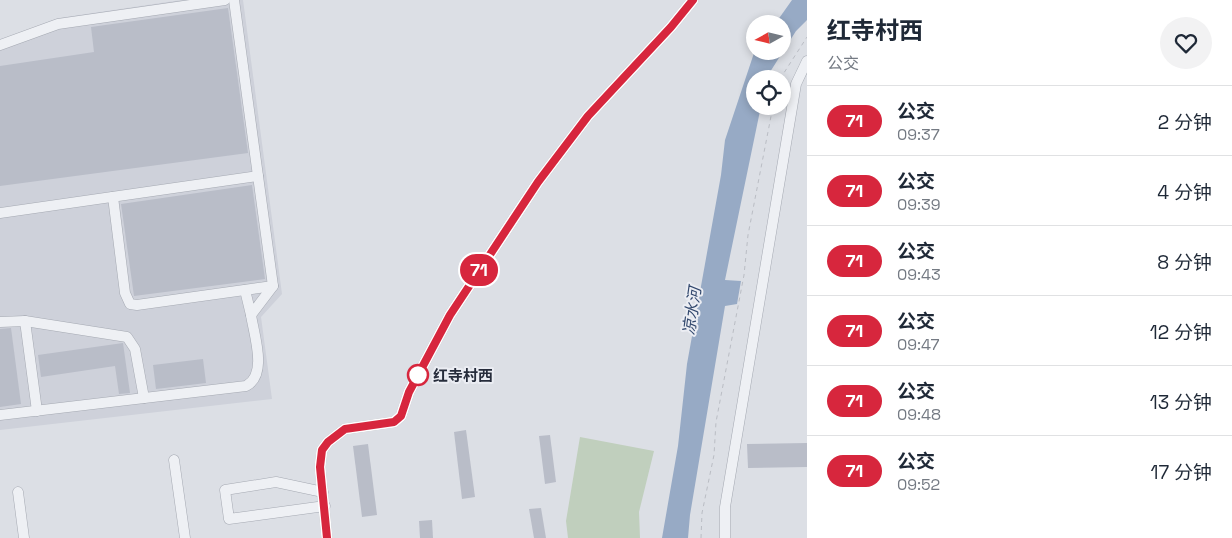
<!DOCTYPE html>
<html lang="zh">
<meta charset="utf-8">
<style>
body{margin:0;font-family:"Space Grotesk","Noto Sans SC",sans-serif;background:#f2f2f3;color:#1f2937;height:100vh;display:flex;flex-direction:column;font-size:19px;white-space:nowrap}
*{box-sizing:border-box;margin:0}
p{font-size:16px;color:#747a83}
.icon{flex:none;width:28px;height:28px;fill:none;stroke:currentColor;stroke-width:2;stroke-linecap:round;stroke-linejoin:round}
.map{position:relative;flex:1;overflow:hidden}
.panel{display:flex;flex-direction:column;background:#fff;width:425px}
.panel>*{flex:none}
.badge{padding:0 10px;border-radius:16px;font-size:18px;line-height:32px}
.needle{width:32px;rotate:262deg}
.fabs{position:absolute;left:746px;top:15px;display:grid;gap:10px}
.fabs a{display:grid;place-items:center;width:45px;height:45px;border-radius:50%;background:#fff;box-shadow:0 2px 8px #0003;font-size:25px}
.map>.badge{position:absolute;translate:-50% -50%;box-shadow:0 0 0 2px #fff}
.round{display:grid;place-items:center;flex:none;width:52px;height:52px;border-radius:26px;background:#f2f2f3}
.headline{display:flex;align-items:center;justify-content:space-between;height:85px;padding:0 20px}
h1{font-size:24px;font-weight:700;line-height:38px}
ul{padding:0;list-style:none}
li{display:flex;align-items:center;gap:15px;height:70px;padding:0 20px;border-top:1px solid #e0e1e3}
li div{flex:1}
li b{display:block;font-size:19px}
li em{font-style:normal}
li .badge{min-width:55px;font-weight:700;text-align:center}
main{display:flex;flex:1;min-height:0}
.map>svg:first-child{display:block}
.built{fill:#ced1da}
.green{fill:#c0cfbd}
.water{fill:#97aac5}
.building{fill:#b9bdc8}
.lines{fill:none;stroke-linecap:round;stroke-linejoin:round}
.minor-casing{stroke:#a5a9b2;stroke-width:11}
.path{stroke:#babdc4;stroke-width:1;stroke-dasharray:4 4;stroke-linecap:butt}
.minor{stroke:#eef0f4;stroke-width:10}
.line-casing{stroke:#fff;stroke-width:11}
.line{stroke:#d7263d;stroke-width:8}
.stop-dot{fill:#fff;stroke:#d7263d;stroke-width:2.5}
.labels{text-anchor:middle;dominant-baseline:central;stroke-width:4;stroke-linejoin:round;paint-order:stroke}
.stop-label{font-size:15px;font-weight:bold;fill:#262c3b;stroke:#ebedf3;text-anchor:start}
.water-label{font-size:16px;font-style:italic;fill:#32486d;stroke:#ebedf3}
</style>
<main>
<div class="map">
<svg width="807" height="538" viewBox="0 0 807 538">
<rect width="100%" height="100%" fill="#dcdfe5"/>
<polygon class="built" points="181,0 243,0 282,294 261,317 272,399 0,430 0,42 59,18"/>
<polygon class="green" points="580,437 654,451 639,512 640,538 568,538 566,521"/>
<polygon class="water" points="792,0 807,0 807,20 796,31 770,72 768,79 755,79 755,106 761,106 725,280 741,281 737,304 725,306 690,515 688,538 662,538 678,446 687,364 721,175 725,140 755,50 782,51 782,24 775,24"/>
<g class="building">
<polygon points="228,8 248,153 0,186 0,66 94,52 91,27"/>
<polygon points="252,185 265,279 134,296 121,204"/>
<polygon points="11,328 21,404 0,407 0,329"/>
<polygon points="123,343 130,393 119,394 115,366 41,377 38,355"/>
<polygon points="203,359 206,383 156,389 153,365"/>
<polygon points="466,430 475,497 462,499 454,432"/>
<polygon points="550,435 556,482 545,484 539,436"/>
<polygon points="807,443 807,467 748,468 747,444"/>
<polygon points="368,444 377,515 362,517 353,446"/>
<polygon points="541,508 546,538 534,538 529,509"/>
<polygon points="432,520 433,538 420,538 419,521"/>
</g>
<g class="lines">
<g class="minor-casing">
<g id="minor">
<polyline points="0,45 58,24 225,0"/>
<polyline points="113,197 125,293 130,304 137,305 273,286 234,0"/>
<polyline points="0,213 258,176"/>
<polyline points="245,290 251,315 273,286"/>
<polyline points="25,321 37,411"/>
<polyline points="0,322 25,321 127,337 135,349 144,398"/>
<path d="M0 415 246 386C268 375 254 335 251 315"/>
<polyline points="174,460 185,538"/>
<polyline points="18,492 24,538"/>
<polyline points="323,492 276,482 225,490 229,519 325,506"/>
<polyline points="327,538 320,467 322,450 328,442 345,429 394,422 401,416 409,392 450,315 538,182 588,116 671,27 693,0"/>
<polyline points="725,538 725,507 796,84 807,61"/>
</g>
</g>
<g class="path">
<polyline points="780,79 807,37"/>
<polyline points="701,538 702,513 714,455 716,422 744,275 748,235 773,106"/>
</g>
<use href="#minor" class="minor"/>
</g>
<g class="lines">
<g class="line-casing">
<polyline id="line" points="327,538 320,467 322,450 328,442 345,429 394,422 401,416 409,392 450,315 538,182 588,116 671,27 693,0"/>
</g>
<use href="#line" class="line"/>
</g>
<circle class="stop-dot" cx="418" cy="375" r="10"/>
<g class="labels">
<g class="stop-label">
<text x="433" y="375">红寺村西</text>
</g>
<g class="water-label">
<text transform="translate(692 311) rotate(-82)">凉水河</text>
</g>
</g>
</svg>
<div class="fabs">
<a><svg class="needle" viewBox="-14 -14 28 28"><path d="M0-13l5 13h-10z" fill="#e53935"/><path d="M0 13l5-13h-10z" fill="#747a83"/></svg></a>
<a><svg class="icon" aria-label="locate" viewBox="0 0 24 24"><circle cx="12" cy="12" r="6"/><path d="M12 2v4M12 18v4M2 12h4M18 12h4"/></svg></a>
</div>
<b class="badge" style="left:479px;top:270px;background:#d7263d;color:#fff">71</b>
</div>
<section class="panel">
<div class="headline"><div><h1>红寺村西</h1><p>公交</p></div><a class="round"><svg class="icon" aria-label="heart" viewBox="0 0 24 24"><path d="M12 20l-8-8c-3-5 5-10 8-4 3-6 11-1 8 4z"/></svg></a></div>
<ul>
<li><span class="badge" style="background:#d7263d;color:#fff">71</span><div><b>公交</b><p>09:37</p></div><em>2 分钟</em></li>
<li><span class="badge" style="background:#d7263d;color:#fff">71</span><div><b>公交</b><p>09:39</p></div><em>4 分钟</em></li>
<li><span class="badge" style="background:#d7263d;color:#fff">71</span><div><b>公交</b><p>09:43</p></div><em>8 分钟</em></li>
<li><span class="badge" style="background:#d7263d;color:#fff">71</span><div><b>公交</b><p>09:47</p></div><em>12 分钟</em></li>
<li><span class="badge" style="background:#d7263d;color:#fff">71</span><div><b>公交</b><p>09:48</p></div><em>13 分钟</em></li>
<li><span class="badge" style="background:#d7263d;color:#fff">71</span><div><b>公交</b><p>09:52</p></div><em>17 分钟</em></li>
</ul>
</section>
</main>
